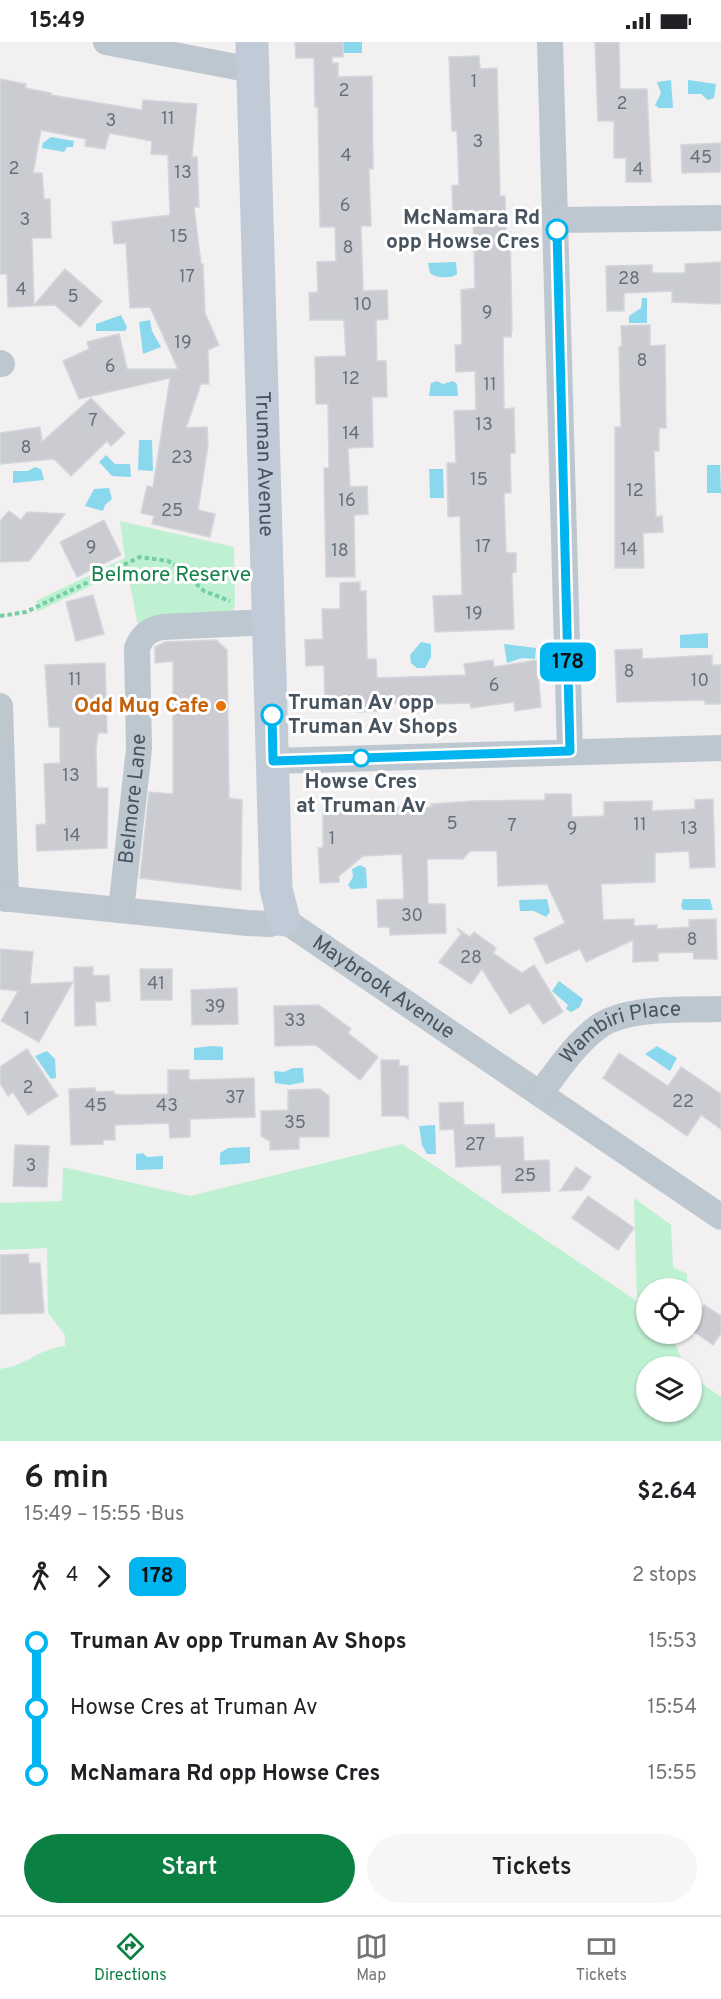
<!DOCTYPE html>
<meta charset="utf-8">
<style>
body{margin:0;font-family:Overpass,sans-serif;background:#f6f6f6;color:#202124;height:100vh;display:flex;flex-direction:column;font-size:22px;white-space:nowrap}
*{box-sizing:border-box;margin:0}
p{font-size:20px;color:#757577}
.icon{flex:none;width:33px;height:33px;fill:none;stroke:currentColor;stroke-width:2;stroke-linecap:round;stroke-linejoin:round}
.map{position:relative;height:1399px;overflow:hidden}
.sheet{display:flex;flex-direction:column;background:#fff;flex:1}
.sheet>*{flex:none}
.badge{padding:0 12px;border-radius:9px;font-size:21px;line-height:39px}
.tools{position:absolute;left:636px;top:1236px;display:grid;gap:12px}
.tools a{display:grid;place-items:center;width:66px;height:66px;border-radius:50%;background:#fff;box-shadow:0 2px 4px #0004;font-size:30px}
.map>.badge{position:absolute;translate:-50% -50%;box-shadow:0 0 0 3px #fff}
.legs{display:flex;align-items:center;gap:9px;height:66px;padding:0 24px;font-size:20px}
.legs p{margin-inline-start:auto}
.summary{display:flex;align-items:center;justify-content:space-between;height:102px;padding:0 24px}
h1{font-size:33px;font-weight:600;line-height:45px}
.button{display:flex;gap:12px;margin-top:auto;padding:12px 24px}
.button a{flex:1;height:69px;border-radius:36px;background:#0b8043;color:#fff;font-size:24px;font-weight:600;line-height:69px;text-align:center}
.button a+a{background:#f6f6f6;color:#202124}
ul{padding:0 24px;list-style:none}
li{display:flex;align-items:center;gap:21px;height:66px;font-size:22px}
li i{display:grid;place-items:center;width:9px;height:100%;margin:0 8px;background:currentColor}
li i::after{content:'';width:15px;height:15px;margin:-8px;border:4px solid;border-radius:50%;background:#fff}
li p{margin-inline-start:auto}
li:first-child i{background:linear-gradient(#0000 50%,currentColor 0)}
li:last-child i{background:linear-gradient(currentColor 50%,#0000 0)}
.status{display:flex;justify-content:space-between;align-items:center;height:42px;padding:0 30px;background:#fff;direction:ltr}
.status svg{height:16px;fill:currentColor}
.dock{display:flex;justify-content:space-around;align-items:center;height:84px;border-top:2px solid #e0e0e0;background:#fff;font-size:16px;color:#757577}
.dock a{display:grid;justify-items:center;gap:3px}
.dock .on{color:#0b8043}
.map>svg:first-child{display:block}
.green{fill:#bef0d2}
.water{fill:#8ad8ee}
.building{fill:#caccd2;stroke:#d4d6db;stroke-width:1.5}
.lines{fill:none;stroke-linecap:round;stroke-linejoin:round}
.path{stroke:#75cfa3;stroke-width:4;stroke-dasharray:4.5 3;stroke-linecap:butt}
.street{stroke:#bdc7cf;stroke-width:26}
.secondary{stroke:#c0cbd7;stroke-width:33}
.line-1-casing{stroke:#fff;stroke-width:14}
.line-1{stroke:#00b5ef;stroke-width:9}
.stop-1-dot{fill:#fff;stroke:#00b5ef;stroke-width:3}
.food-dot{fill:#e8710a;stroke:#fff;stroke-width:2}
.labels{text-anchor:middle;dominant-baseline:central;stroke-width:6;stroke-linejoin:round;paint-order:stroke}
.number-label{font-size:18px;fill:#68717b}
.stop-label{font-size:21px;font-weight:bold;fill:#47535e;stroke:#fff;text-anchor:end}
.street-label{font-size:21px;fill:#47535e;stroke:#fff}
.park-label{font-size:21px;fill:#15824c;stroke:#fff}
.food-label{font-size:21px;font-weight:bold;fill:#c56008;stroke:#fff;text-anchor:end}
</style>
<div class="status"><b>15:49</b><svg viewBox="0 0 49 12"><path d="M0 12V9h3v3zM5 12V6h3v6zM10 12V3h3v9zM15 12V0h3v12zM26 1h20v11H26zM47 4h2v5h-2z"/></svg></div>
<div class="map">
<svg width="721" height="1399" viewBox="0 0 721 1399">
<rect width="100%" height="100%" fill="#f2f0f0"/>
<g class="green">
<polygon points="120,479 234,505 235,561 233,572 139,589 127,526 37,570 36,559 125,516"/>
<path d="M402 1102 637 1259 634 1156 671 1183 673 1225 687 1232V1246H646V1292H672L684 1324H646V1370H692V1334L721 1355V1399H0V1327C29 1323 37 1307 65 1304V1293L48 1271 47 1206 0 1208V1161L62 1159 63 1125 190 1154Z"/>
</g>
<g class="water">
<rect x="334" y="0" width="28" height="11"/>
<polygon points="671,38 673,66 659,66 655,63 661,51 657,40"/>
<polygon points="688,38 716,42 714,56 708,58 701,52 688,52"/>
<polygon points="51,95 74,99 73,105 67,105 64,110 42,106 43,101"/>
<path d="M456 220 457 232C451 237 436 236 430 231L428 221Z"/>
<polygon points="642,256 647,256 647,281 629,281 629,274 641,266"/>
<polygon points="121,273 127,285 125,289 96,289 96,282"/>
<polygon points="150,278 152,289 161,305 143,312 139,280"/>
<polygon points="453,339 457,342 458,354 429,354 431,341 437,339 443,342"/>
<polygon points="139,398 152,398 153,429 138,428"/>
<polygon points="106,413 115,422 130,422 131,435 112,434 99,420"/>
<polygon points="707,423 720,423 721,451 707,451"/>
<polygon points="35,425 41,427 44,438 13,441 13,429 28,429"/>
<polygon points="429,427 443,427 444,456 430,456"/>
<polygon points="109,446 112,457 105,463 103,469 85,464 94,447"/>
<polygon points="708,591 708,606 680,606 680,593"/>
<polygon points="421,600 431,602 431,615 425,626 417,626 411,621 410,613"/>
<polygon points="504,602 536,606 535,617 522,616 507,621"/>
<polygon points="360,823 366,826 367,846 351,847 348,843 353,835 352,827"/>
<polygon points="547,857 550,870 546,875 534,869 520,869 519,858"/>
<polygon points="683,857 710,857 713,868 683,868 681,864"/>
<polygon points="559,939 583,957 580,965 571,970 566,967 568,963 552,949"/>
<polygon points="213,1004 223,1005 223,1018 194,1018 194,1006"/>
<polygon points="657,1004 677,1016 670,1029 645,1012"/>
<polygon points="47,1009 55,1017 56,1036 51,1037 35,1014"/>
<polygon points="293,1026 303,1026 304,1040 290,1043 275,1041 274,1029 284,1030"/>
<polygon points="435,1083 436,1112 427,1112 422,1103 419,1084"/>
<polygon points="250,1105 250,1121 220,1123 220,1111 228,1106"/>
<polygon points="143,1111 147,1115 163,1114 163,1127 136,1128 136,1112"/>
</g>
<g class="building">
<polygon points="295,0 343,0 343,15 332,15 332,21 338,21 338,35 372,34 373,127 369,127 371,184 361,184 363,249 387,248 388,277 376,278 377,319 386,319 387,355 372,355 373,405 348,406 350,445 367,444 368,472 354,473 355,535 326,535 324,426 329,426 328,362 316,362 315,315 346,314 344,278 310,278 309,251 318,250 317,220 336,219 335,185 320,185 318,65 315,65 314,16 296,16"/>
<polygon points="595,0 619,0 620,47 647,47 651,140 626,140 626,116 614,116 614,79 598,79"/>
<polygon points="479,14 480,27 497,26 500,154 505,154 506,190 510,190 512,287 511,295 503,295 504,367 514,366 515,411 510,411 511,451 504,451 506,511 516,511 516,530 512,531 514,587 435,590 433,554 462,553 460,474 448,475 447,421 456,421 454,369 476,368 475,329 456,330 455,303 462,303 461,248 475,246 473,170 453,171 452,144 459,143 457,89 452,89 449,15"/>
<polygon points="0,37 26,42 25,46 51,51 51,53 142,68 143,58 197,62 192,115 197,115 199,165 194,165 201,222 203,222 205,271 219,303 208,308 209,342 201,342 186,386 207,385 208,403 198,468 215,472 210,495 152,482 154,474 141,471 147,444 153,445 170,336 79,357 63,319 89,307 87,300 119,292 127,327 178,327 150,265 130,266 126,201 114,202 112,180 170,173 168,113 151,112 152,99 109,91 105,107 85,104 86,97 41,88 33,131 42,131 44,157 50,157 51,196 32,196 34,263 65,227 102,259 80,285 55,263 8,265 7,232 0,232"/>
<polygon points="721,101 721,130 682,131 681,103"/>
<polygon points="721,220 721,262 672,260 672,249 624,251 624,269 607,269 606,224 652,223 652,231 685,231 685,222"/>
<polygon points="650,283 650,304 665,303 666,386 659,386 659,409 654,409 656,475 662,474 663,490 643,491 644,526 615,526 615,385 621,385 619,305 622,304 621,284"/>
<polygon points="91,356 125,391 111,404 107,399 71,434 54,417 0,422 0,391 40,385 42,400"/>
<polygon points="9,469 21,478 27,470 65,472 29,519 0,520 0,479"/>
<polygon points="104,478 121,513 77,535 60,500"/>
<polygon points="360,540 360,549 366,549 367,617 376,617 377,636 466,633 464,622 493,618 494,625 537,618 541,665 515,669 514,660 471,666 470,661 433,662 432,660 378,662 378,669 358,670 358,660 325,661 324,623 306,624 305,598 323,597 322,567 340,567 340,541"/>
<polygon points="93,553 104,592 76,599 66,560"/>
<polygon points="216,598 227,608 229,756 242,758 241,848 140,836 149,750 173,752 173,619 155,621 155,605 165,600"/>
<polygon points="642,607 642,617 712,613 712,623 721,623 721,662 705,662 705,658 617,660 615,608"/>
<polygon points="105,621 107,691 98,691 96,707 97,746 108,746 107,806 37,809 36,783 46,782 44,722 60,721 60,685 49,685 45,623"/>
<polygon points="545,752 571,752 572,775 604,774 604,760 652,759 652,769 695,767 695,758 713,757 715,825 690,826 689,809 655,811 655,840 601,842 603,878 634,877 634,884 657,883 657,887 689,885 689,878 716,877 717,917 694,917 693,910 658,911 658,919 633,920 633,898 586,920 580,907 546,922 534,896 565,881 547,842 498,844 497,809 470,809 463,817 427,817 428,862 445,862 446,891 390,893 390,885 378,885 377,858 404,857 402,812 363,814 339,834 339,840 320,841 318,806 323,806 323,765 431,765 431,762 474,759 545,758"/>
<polygon points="457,886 470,895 474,890 496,906 493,911 522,931 534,923 563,970 543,982 529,961 510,972 482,927 471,942 439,920 461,892"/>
<polygon points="0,907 33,910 30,942 73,940 39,1000 1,979 18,949 0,947"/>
<polygon points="74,925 93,925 93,934 109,933 110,959 95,960 96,983 75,984"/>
<polygon points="140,927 172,927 172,958 141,958"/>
<polygon points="237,946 238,982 192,983 191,948"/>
<polygon points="319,963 351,987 348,991 378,1015 360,1038 316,1003 275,1004 274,964"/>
<polygon points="27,1007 58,1054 28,1073 13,1050 8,1054 0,1041 0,1025"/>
<polygon points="619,1011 668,1044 681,1025 721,1052 721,1087 701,1073 687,1094 603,1036"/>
<polygon points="381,1018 399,1018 399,1024 408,1024 408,1077 404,1074 382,1074"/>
<polygon points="168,1028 189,1028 189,1038 254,1036 255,1075 190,1077 190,1095 170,1096 169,1081 115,1083 115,1098 103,1098 103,1102 71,1103 69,1047 95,1046 96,1050 114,1049 114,1052 123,1053 168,1052"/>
<polygon points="320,1047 329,1054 329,1095 299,1095 299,1107 270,1108 270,1099 261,1094 261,1069 288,1068 288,1048"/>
<polygon points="463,1060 464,1083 494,1082 495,1096 523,1095 524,1119 549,1118 550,1149 502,1151 501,1123 456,1125 454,1087 440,1088 439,1061"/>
<polygon points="15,1103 49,1104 47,1145 13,1144"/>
<polygon points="576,1125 591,1135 582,1148 560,1149"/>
<polygon points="588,1154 634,1186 618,1208 572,1176"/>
<polygon points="28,1212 29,1221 40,1221 44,1271 0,1272 0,1213"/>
<polygon points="704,1263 721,1274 721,1291 713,1303 692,1288 692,1280"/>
</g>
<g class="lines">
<polyline class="path" points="0,574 26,570 140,515 168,519 178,525 204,549 230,559"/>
<g class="street">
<polyline points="106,0 252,28"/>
<polyline points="550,0 570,709"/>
<polyline points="556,178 721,176"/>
<polyline points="0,321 2,322"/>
<polyline points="0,664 6,857"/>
<polyline points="273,719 721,706"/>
<path id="s1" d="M0 856 248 881 270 882 284 878 721 1175"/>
<path id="s2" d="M121 868 139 707 137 606C142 593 150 587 163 585L269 580"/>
<path id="s3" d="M540 1052C557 1029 575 1002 598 985 627 964 686 968 721 967"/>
</g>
<path class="secondary" id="s4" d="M252 0 276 847 284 878"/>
</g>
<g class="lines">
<g class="line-1-casing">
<polyline id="line-1" points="272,673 273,719 570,709 557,188"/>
</g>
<use href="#line-1" class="line-1"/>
</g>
<g class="stop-1-dot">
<circle cx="557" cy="188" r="10"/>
<circle cx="272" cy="673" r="10"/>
<circle cx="361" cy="716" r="8"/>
</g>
<circle class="food-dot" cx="221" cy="664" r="6"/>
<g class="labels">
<g class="number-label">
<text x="474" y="40">1</text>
<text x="344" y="49">2</text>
<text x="622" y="62">2</text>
<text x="168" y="77">11</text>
<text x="111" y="79">3</text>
<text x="478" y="100">3</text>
<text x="346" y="114">4</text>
<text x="701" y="116">45</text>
<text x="14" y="127">2</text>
<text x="638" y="128">4</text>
<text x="183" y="131">13</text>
<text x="345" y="164">6</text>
<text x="25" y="178">3</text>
<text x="179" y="195">15</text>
<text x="348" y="206">8</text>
<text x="187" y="235">17</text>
<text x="629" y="237">28</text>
<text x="21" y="248">4</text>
<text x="73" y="255">5</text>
<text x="363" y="263">10</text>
<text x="487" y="271">9</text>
<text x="183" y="301">19</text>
<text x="642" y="319">8</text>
<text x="110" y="325">6</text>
<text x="351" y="337">12</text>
<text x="490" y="343">11</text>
<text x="93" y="379">7</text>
<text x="484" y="383">13</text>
<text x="351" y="392">14</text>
<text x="26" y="406">8</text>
<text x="182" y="416">23</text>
<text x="479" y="438">15</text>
<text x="635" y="449">12</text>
<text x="347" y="459">16</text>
<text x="172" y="469">25</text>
<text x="483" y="505">17</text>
<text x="91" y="506">9</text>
<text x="629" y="508">14</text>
<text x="340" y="509">18</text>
<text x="474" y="572">19</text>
<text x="629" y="630">8</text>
<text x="75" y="638">11</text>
<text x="700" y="639">10</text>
<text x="494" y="644">6</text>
<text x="71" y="734">13</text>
<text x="452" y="782">5</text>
<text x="640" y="783">11</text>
<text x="512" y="784">7</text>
<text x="572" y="787">9</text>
<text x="689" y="787">13</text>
<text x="72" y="794">14</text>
<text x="332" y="797">1</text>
<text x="412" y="874">30</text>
<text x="692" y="898">8</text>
<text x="471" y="916">28</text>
<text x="156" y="942">41</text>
<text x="215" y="965">39</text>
<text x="27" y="977">1</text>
<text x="295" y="979">33</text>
<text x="28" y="1046">2</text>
<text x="235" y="1056">37</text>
<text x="683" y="1060">22</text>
<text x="96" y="1064">45</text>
<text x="167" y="1064">43</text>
<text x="295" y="1081">35</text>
<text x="475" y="1103">27</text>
<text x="31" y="1124">3</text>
<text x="525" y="1134">25</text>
</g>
<g class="stop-label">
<text x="540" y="176">McNamara Rd<tspan x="540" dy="24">opp Howse Cres</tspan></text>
<text x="288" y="661" text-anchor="start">Truman Av opp<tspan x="288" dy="24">Truman Av Shops</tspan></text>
<text x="361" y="740" text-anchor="middle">Howse Cres<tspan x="361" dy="24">at Truman Av</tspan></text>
</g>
<g class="street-label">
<text stroke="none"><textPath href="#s4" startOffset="422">Truman Avenue</textPath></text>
<text stroke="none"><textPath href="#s2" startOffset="112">Belmore Lane</textPath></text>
<text stroke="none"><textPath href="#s1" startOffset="406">Maybrook Avenue</textPath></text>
<text stroke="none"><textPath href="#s3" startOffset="108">Wambiri Place</textPath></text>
</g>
<g class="park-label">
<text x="171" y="533">Belmore Reserve</text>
</g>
<g class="food-label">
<text x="209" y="664">Odd Mug Cafe</text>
</g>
</g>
</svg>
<div class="tools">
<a><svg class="icon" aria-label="locate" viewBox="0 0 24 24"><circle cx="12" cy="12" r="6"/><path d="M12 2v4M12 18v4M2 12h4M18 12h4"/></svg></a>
<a><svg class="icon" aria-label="layers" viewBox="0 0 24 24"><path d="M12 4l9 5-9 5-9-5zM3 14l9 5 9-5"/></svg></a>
</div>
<b class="badge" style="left:568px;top:620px;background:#00b5ef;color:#111">178</b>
</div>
<section class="sheet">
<div class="summary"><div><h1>6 min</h1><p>15:49 – 15:55 · Bus</p></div><b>$2.64</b></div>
<div class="legs"><svg class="icon" aria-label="walk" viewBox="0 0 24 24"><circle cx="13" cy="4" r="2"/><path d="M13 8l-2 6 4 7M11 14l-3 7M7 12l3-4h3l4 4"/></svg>4<svg class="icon" aria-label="forward" viewBox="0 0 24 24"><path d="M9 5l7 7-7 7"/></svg><b class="badge" style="background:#00b5ef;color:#111">178</b><p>2 stops</p></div>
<ul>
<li><i style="color:#00b5ef"></i><b>Truman Av opp Truman Av Shops</b><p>15:53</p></li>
<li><i style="color:#00b5ef"></i><span>Howse Cres at Truman Av</span><p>15:54</p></li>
<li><i style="color:#00b5ef"></i><b>McNamara Rd opp Howse Cres</b><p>15:55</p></li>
</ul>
<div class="button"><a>Start</a><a>Tickets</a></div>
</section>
<nav class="dock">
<a class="on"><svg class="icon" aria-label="directions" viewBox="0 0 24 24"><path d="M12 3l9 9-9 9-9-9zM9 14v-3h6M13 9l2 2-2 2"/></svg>Directions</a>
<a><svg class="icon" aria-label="map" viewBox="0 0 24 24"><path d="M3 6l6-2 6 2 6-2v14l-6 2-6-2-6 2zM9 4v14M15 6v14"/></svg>Map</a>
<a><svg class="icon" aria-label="tickets" viewBox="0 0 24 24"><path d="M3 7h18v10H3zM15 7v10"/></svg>Tickets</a>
</nav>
